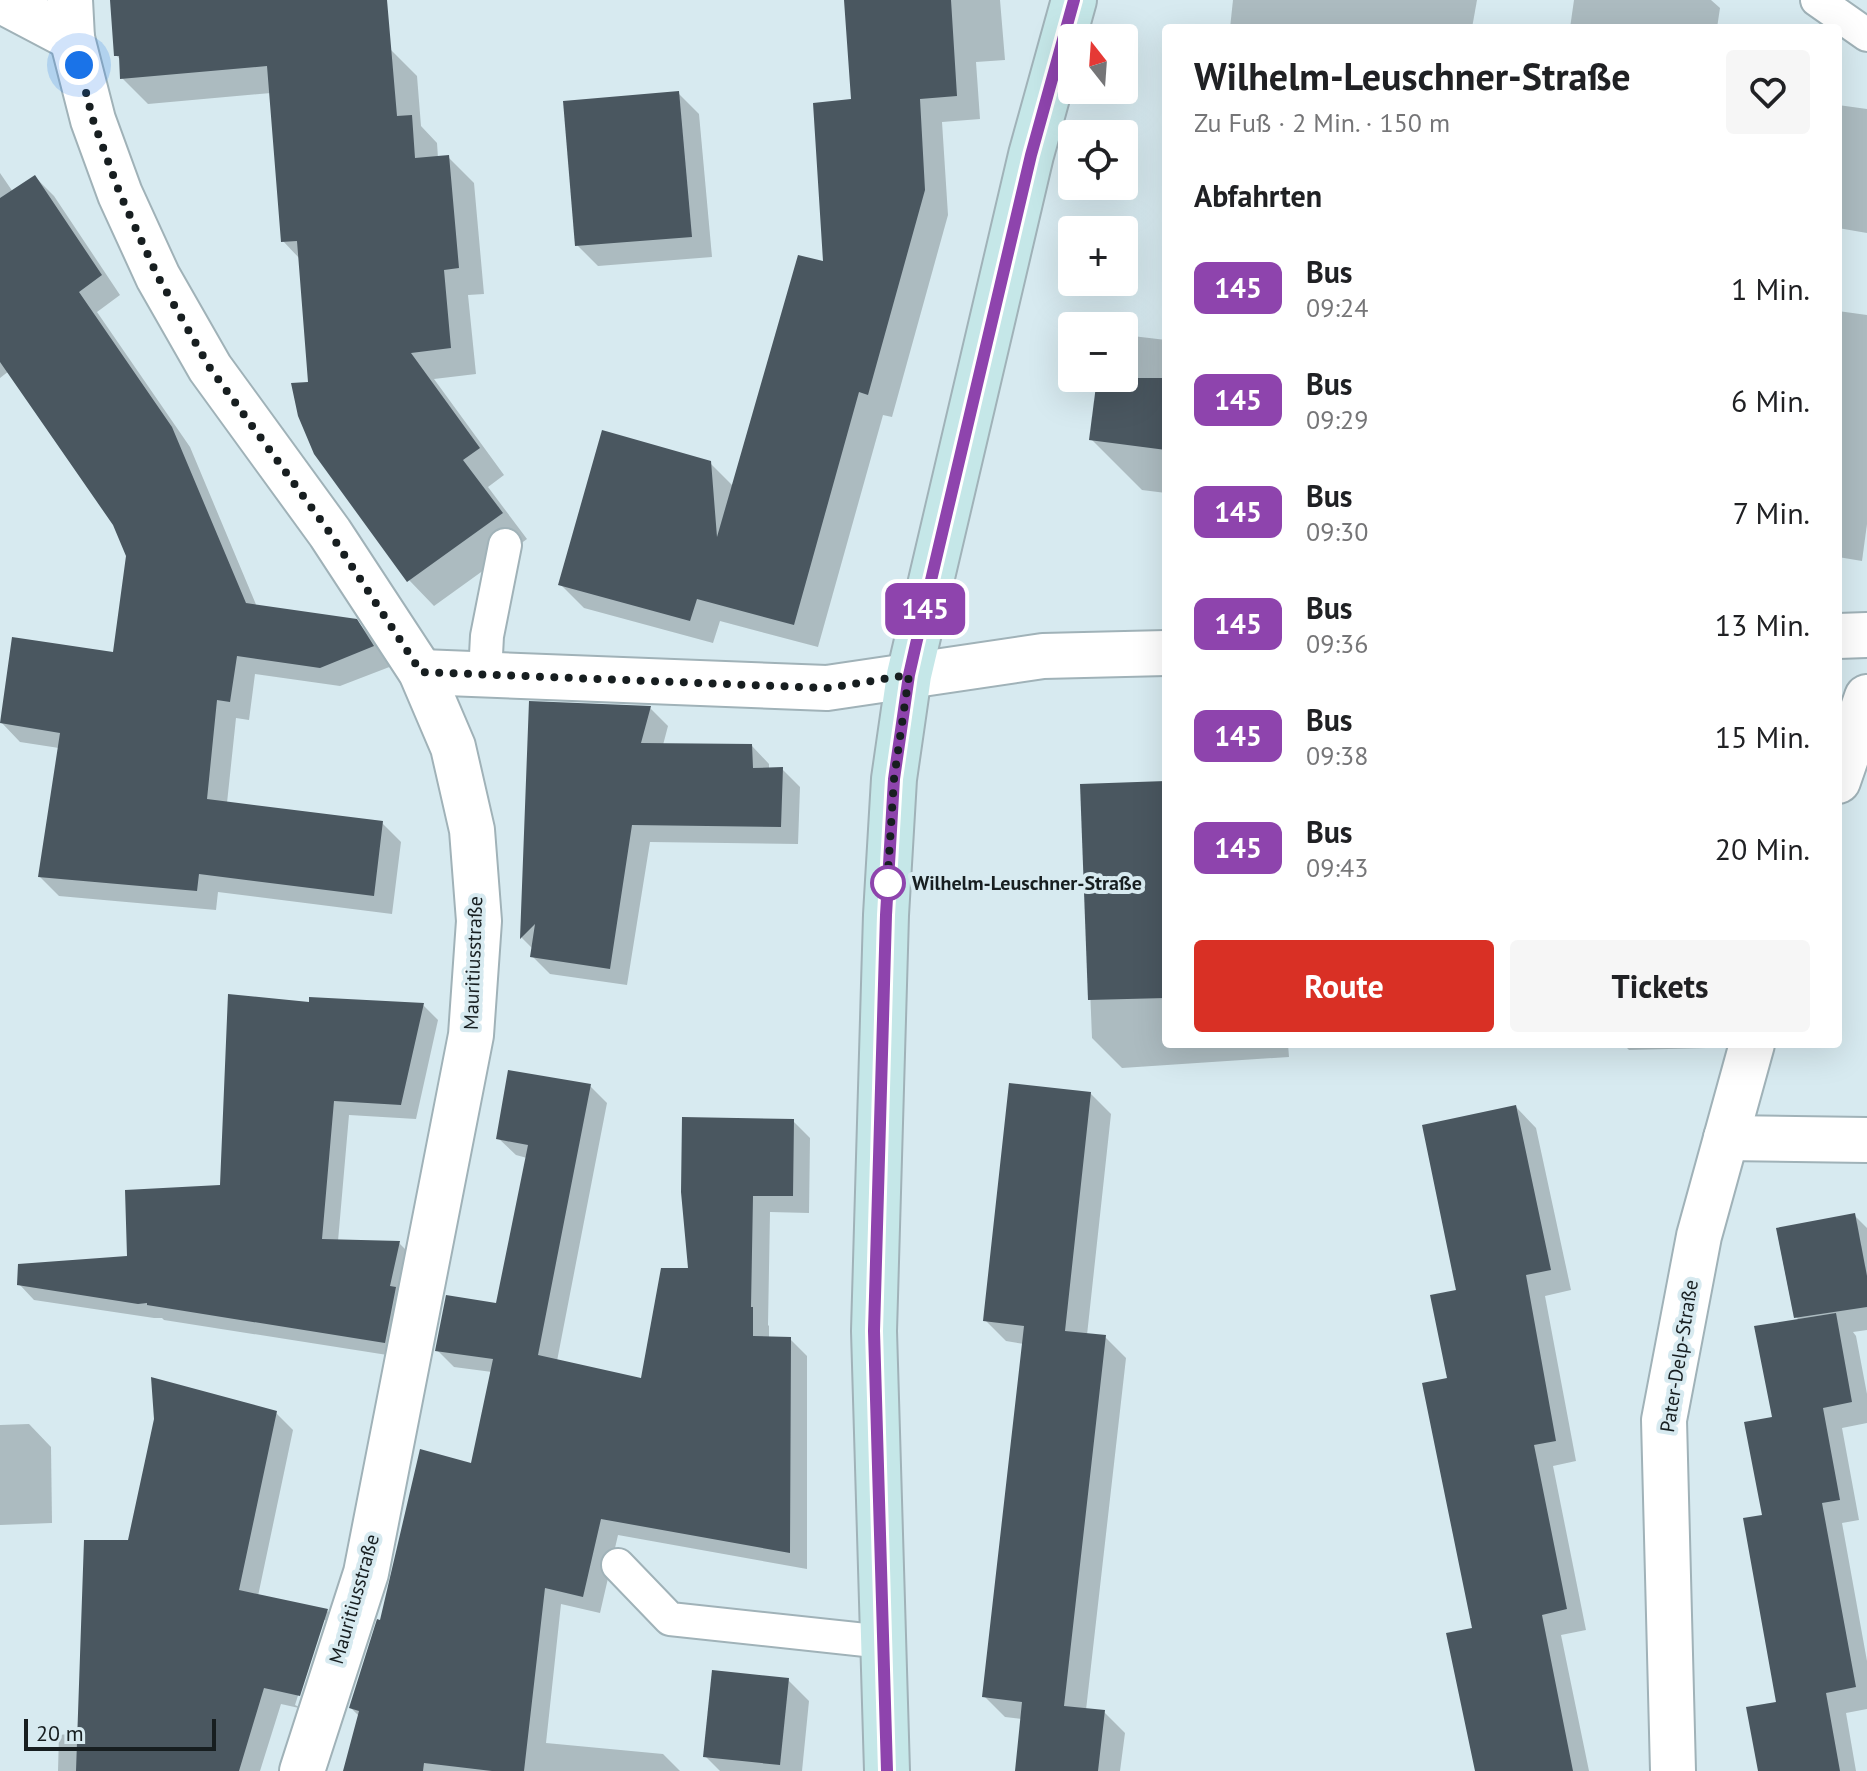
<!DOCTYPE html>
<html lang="de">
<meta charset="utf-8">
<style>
body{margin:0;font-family:"PT Sans",sans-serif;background:#f6f6f6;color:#202124;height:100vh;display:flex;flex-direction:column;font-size:30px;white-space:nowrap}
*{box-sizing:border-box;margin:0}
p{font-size:26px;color:#757577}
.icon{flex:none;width:44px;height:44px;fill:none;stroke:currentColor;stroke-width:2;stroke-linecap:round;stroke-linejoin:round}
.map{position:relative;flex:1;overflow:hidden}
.details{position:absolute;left:1162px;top:24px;width:680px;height:1024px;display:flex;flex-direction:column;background:#fff;border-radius:8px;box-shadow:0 8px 32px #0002}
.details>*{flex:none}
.badge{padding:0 16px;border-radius:12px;font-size:28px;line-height:52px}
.needle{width:52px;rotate:343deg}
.buttons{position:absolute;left:1058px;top:24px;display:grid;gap:16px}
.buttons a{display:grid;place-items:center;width:80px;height:80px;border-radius:8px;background:#fff;box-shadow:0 8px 32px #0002;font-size:40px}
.scale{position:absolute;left:24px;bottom:20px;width:192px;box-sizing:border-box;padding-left:8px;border:4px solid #171e20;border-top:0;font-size:22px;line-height:28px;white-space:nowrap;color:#171e20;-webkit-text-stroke:6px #d7eaf0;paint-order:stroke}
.you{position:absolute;width:40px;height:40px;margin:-20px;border:6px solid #fff;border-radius:50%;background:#1a73e8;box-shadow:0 0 0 12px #1a73e833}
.map>.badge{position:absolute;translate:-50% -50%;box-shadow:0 0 0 4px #fff}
h2{padding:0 32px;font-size:30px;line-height:72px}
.round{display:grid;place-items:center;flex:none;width:84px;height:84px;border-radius:8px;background:#f6f6f6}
.summary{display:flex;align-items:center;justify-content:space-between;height:136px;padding:0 32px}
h1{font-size:38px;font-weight:800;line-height:60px}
.action{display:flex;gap:16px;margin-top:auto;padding:16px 32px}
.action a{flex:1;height:92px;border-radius:8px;background:#d93025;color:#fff;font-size:32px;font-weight:800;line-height:92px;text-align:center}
.action a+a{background:#f6f6f6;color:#202124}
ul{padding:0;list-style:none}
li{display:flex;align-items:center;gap:24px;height:112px;padding:0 32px}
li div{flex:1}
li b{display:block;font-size:30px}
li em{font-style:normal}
li .badge{min-width:88px;font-weight:700;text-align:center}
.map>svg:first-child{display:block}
.shadow{fill:#0003;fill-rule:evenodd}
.building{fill:#4a5760}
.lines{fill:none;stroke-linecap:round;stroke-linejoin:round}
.lane-casing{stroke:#a0b2b8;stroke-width:36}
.street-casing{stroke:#a0b2b8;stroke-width:48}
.secondary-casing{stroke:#a0b2b8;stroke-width:48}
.lane{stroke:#fff;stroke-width:32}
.street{stroke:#fff;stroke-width:44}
.secondary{stroke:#c5e7e8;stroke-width:44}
.line-casing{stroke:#fff;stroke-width:18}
.line{stroke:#8e44ad;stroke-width:12}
.walk{stroke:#171e20;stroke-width:8;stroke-dasharray:0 14.4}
.stop-dot{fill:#fff;stroke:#8e44ad;stroke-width:4}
.labels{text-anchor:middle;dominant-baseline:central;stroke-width:8;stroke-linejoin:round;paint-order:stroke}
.stop-label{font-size:20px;font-weight:bold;fill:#171e20;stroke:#d7eaf0;text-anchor:start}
.street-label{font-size:20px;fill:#171e20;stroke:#d7eaf0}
</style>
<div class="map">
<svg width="1867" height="1771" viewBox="0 0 1867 1771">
<rect width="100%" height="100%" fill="#d7eaf0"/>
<g class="shadow">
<polygon points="112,0 293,0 391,50 417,76 421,126 437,143 438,158 448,157 474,183 484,294 468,295 476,374 434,379 504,475 488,487 527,539 434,606 409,580 311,384 300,259 283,241 271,93 148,104 122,78 121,60 116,55"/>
<polygon points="846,0 1000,0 1005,60 976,62 980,119 942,122 948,215 892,417 883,415 818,647 720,621 713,643 584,608 560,584 710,463 734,487 826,264 853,101"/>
<polygon points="1233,0 1477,0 1472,28 1230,28"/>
<polygon points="1574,0 1711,0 1720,8 1717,28 1718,28 1570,28"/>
<polygon points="678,93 699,114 712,257 598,266 577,245"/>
<polygon points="1838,105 1867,109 1867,233 1838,228"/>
<polygon points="0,173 13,192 35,177 54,196 120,295 97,312 190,447 257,607 356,621 376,641 392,666 340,686 255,674 249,720 236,718 227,803 382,823 401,842 392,914 218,892 216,910 59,896 40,877 59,748 20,742 1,722 115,654 128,555 115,524 9,371 0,378"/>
<polygon points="1838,311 1867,315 1867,524 1862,561 1838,557"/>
<polygon points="1124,335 1166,340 1166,493 1142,490 1092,440 1099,378 1124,378"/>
<polygon points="531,703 650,708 668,726 663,745 752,746 769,764 769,769 782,769 800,787 798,844 650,842 627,985 550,974 532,956 533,949 522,938"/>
<polygon points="1166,783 1166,1044 1288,1044 1289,1057 1122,1068 1092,1038 1082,786"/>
<polygon points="311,1004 423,1005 438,1020 416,1119 349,1115 338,1241 399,1243 414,1258 400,1357 164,1320 162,1318 154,1318 34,1300 19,1284 129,1258 222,1187"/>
<polygon points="1623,1044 1707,1044 1707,1048 1629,1050"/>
<polygon points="590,1086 607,1103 557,1361 643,1380 690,1270 793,1121 810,1138 809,1213 770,1212 768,1325 769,1326 769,1339 790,1339 807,1356 807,1569 618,1535 600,1613 561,1604 546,1743 663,1754 680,1771 345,1771 360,1717 351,1708 381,1622 472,1465 492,1372 454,1367 437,1350 497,1306 527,1158 516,1155 498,1138"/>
<polygon points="1090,1093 1111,1114 1087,1335 1105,1337 1126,1358 1086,1710 1104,1712 1125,1733 1120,1771 1016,1771 1022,1719 1005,1717 984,1696 1024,1344 1006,1341 985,1320"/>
<polygon points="1516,1107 1536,1128 1571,1290 1545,1296 1576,1461 1553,1466 1586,1630 1561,1635 1589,1771 1477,1771 1474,1630 1449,1379 1459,1291"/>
<polygon points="1854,1215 1867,1228 1867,1330 1853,1332 1856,1336 1867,1394 1867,1423 1842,1428 1859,1520 1842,1523 1867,1661 1867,1709 1846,1713 1856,1771 1759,1771 1778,1703 1764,1517 1774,1418 1800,1321 1796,1317"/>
<path d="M276 1413 293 1430 258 1596 327 1611 344 1628 317 1712 281 1704 260 1771H58L59 1735 79 1733 130 1542ZM322 1620H327L299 1707 295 1705Z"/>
<polygon points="29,1424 51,1447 52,1523 0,1525 0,1425"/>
<polygon points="788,1680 809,1701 802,1771 720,1771 705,1756"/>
</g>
<g class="building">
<polygon points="110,0 387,0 397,116 412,115 415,158 449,155 459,268 444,270 451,348 411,353 480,448 463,460 503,513 407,582 314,454 298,416 291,383 308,382 297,241 281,242 267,66 120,79 119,56 114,56"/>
<polygon points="844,0 951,0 957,96 920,99 925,190 868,395 859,392 794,625 697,599 690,621 558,585 602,430 711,461 717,537 798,255 823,261 813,103 851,99"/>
<polygon points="679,91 692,237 575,246 563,101"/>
<polygon points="35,175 102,275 79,292 172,427 246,603 357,619 374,646 320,668 237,656 230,702 217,700 207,799 383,821 374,896 199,874 197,891 38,877 60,733 0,723 12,637 113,652 126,556 113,525 0,362 0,198"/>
<polygon points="1097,378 1166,378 1166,450 1089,440"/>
<polygon points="529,701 651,706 641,743 752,744 753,768 783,767 781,827 632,825 610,969 530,957 535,924 520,939"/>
<polygon points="1166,781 1166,998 1088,1000 1080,784"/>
<polygon points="228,994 309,1002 309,997 424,1003 401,1105 334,1101 322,1239 400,1241 390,1286 396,1287 385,1343 147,1305 147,1303 138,1304 17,1285 18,1264 127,1256 125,1190 220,1185"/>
<polygon points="508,1070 591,1084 538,1355 641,1378 661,1268 688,1268 681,1192 682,1117 794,1119 793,1196 753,1196 751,1307 753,1307 753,1336 791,1337 790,1553 601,1519 583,1597 545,1588 524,1771 492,1771 424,1763 423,1771 343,1771 359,1711 349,1708 377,1619 380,1620 420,1449 471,1463 493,1359 435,1351 446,1295 496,1303 528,1145 496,1139"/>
<polygon points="1009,1083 1091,1092 1065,1331 1106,1335 1064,1706 1105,1710 1098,1771 1015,1771 1022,1702 982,1697 1024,1326 983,1321"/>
<polygon points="1516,1105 1551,1270 1526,1275 1556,1441 1534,1445 1567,1609 1542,1615 1573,1771 1475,1771 1446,1633 1472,1628 1422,1383 1447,1378 1430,1295 1456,1290 1422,1125"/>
<polygon points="1855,1213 1867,1276 1867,1307 1794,1318 1776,1228"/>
<polygon points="1836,1313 1852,1402 1823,1408 1840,1500 1822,1503 1856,1687 1826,1693 1840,1771 1758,1771 1746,1707 1776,1702 1743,1518 1762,1515 1744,1422 1772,1417 1754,1326"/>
<polygon points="151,1377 277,1411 239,1590 328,1609 300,1696 264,1688 239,1771 76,1771 84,1540 128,1540 154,1419"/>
<polygon points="712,1670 789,1678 780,1765 703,1757"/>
</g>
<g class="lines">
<g class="lane-casing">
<g id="lane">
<polyline points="1817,0 1867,35"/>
<polyline points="485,674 487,636 505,545"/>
<polyline points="618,1565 670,1619 884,1642"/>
</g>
</g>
<g class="street-casing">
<g id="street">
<polyline points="0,0 72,38"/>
<polyline points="70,0 72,38 93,120 120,194 158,277 210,368 330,533 421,672 453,747 472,830 479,921 471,1035 366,1573 302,1771"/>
<polyline points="1838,636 1867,635"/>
<polyline points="421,672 827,688 1043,656 1166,653"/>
<polyline points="1838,781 1867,697"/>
<polyline points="1726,1138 1867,1140"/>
<polyline points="1673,1771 1664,1420 1699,1236 1752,1044"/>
</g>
</g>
<g class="secondary-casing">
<polyline id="secondary" points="887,1771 874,1331 886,915 894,779 909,675 1031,155 1074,0"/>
</g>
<use href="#lane" class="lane"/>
<use href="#street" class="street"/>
<use href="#secondary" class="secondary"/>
</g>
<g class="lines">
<g class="line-casing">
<polyline id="line" points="887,1771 874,1331 886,915 894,779 909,675 916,644 1031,155 1074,0"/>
</g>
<use href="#line" class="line"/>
<polyline class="walk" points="79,65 93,120 120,194 158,277 210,368 330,533 421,672 827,688 909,675 894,779 887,888 888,883"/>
</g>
<circle class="stop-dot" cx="888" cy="883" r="16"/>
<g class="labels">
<g class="stop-label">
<text x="912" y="883">Wilhelm-Leuschner-Straße</text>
</g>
<g class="street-label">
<text transform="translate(473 963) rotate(-88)">Mauritiusstraße</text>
<text transform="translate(1679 1356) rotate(-81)">Pater-Delp-Straße</text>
<text transform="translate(354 1599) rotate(-74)">Mauritiusstraße</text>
</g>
</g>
</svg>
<div class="buttons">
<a><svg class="needle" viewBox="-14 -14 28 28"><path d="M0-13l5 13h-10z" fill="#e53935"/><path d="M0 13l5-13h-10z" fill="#757577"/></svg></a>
<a><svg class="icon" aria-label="locate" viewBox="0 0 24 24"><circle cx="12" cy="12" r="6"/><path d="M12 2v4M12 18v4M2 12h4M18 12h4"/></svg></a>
<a>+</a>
<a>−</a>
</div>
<div class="scale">20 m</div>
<div class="you" style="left:79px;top:65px"></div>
<b class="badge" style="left:925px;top:609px;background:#8e44ad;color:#fff">145</b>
<section class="details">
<div class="summary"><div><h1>Wilhelm-Leuschner-Straße</h1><p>Zu Fuß · 2 Min. · 150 m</p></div><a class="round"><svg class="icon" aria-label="heart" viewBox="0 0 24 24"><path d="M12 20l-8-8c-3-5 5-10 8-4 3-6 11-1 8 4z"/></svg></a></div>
<h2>Abfahrten</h2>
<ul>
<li><span class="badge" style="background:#8e44ad;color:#fff">145</span><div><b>Bus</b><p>09:24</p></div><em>1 Min.</em></li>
<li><span class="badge" style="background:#8e44ad;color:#fff">145</span><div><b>Bus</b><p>09:29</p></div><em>6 Min.</em></li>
<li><span class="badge" style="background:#8e44ad;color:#fff">145</span><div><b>Bus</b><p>09:30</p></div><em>7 Min.</em></li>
<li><span class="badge" style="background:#8e44ad;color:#fff">145</span><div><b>Bus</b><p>09:36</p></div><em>13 Min.</em></li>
<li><span class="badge" style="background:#8e44ad;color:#fff">145</span><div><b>Bus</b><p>09:38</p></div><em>15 Min.</em></li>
<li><span class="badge" style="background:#8e44ad;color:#fff">145</span><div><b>Bus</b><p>09:43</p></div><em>20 Min.</em></li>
</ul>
<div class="action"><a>Route</a><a>Tickets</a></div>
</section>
</div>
